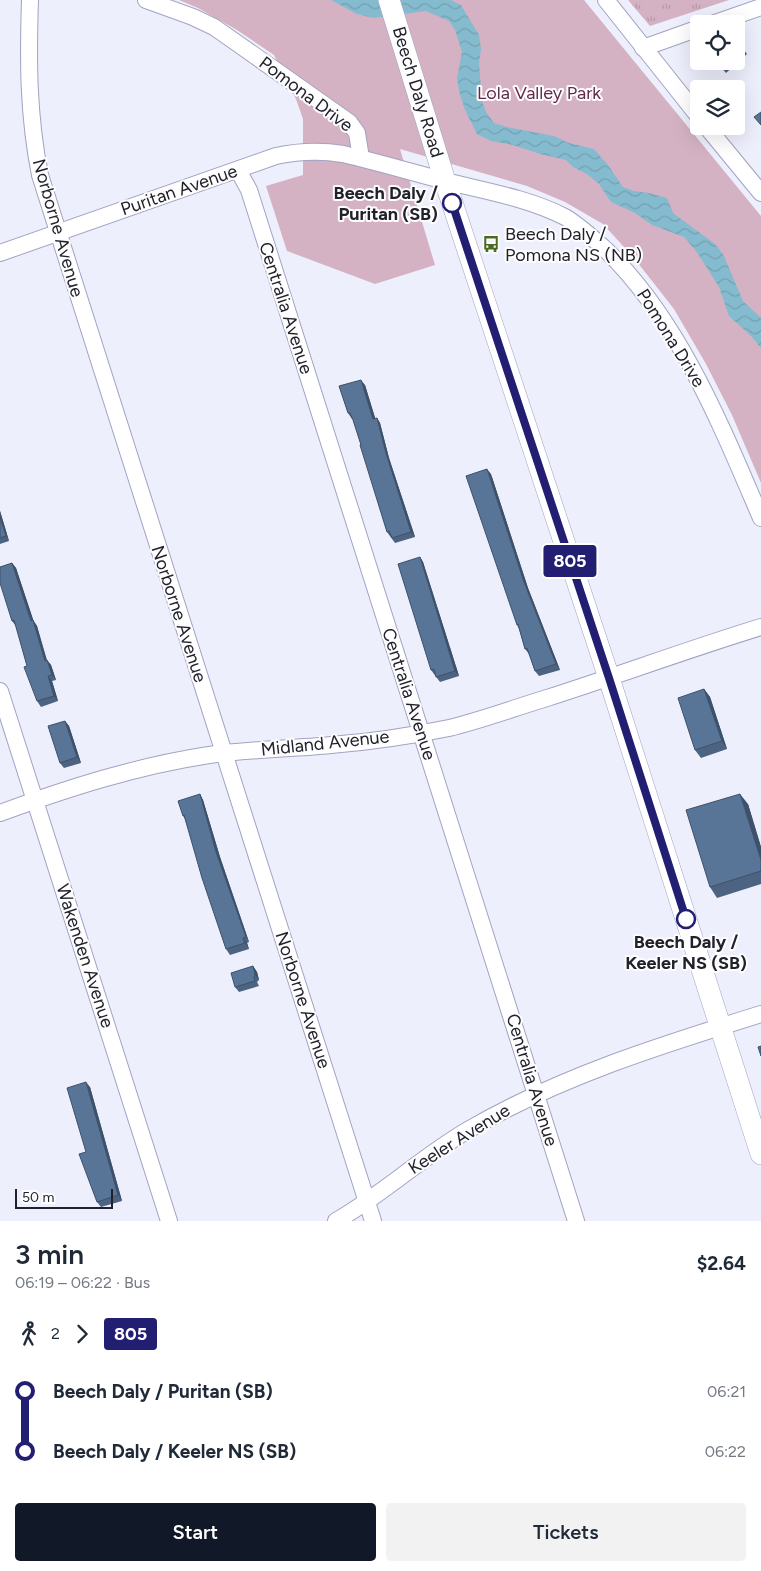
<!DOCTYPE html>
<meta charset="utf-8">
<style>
body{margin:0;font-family:Figtree,sans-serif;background:#f2f2f3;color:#1f2937;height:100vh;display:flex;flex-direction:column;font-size:19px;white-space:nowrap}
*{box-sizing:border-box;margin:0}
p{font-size:16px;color:#747a83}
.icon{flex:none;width:28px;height:28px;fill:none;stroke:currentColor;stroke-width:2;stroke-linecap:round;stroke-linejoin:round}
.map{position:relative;height:1221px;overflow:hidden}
.panel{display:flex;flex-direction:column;background:#fff;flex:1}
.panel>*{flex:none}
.badge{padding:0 10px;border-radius:4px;font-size:18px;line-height:32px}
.buttons{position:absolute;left:690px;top:15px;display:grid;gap:10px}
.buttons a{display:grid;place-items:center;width:55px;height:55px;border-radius:5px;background:#fff;box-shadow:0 5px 20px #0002;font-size:25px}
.scale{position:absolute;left:15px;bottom:12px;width:98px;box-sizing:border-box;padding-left:5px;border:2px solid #21212c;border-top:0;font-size:14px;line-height:18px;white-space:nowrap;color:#21212c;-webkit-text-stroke:4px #fdfdfd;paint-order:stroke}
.map>.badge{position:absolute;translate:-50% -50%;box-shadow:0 0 0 2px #fff}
.legs{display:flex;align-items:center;gap:8px;height:55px;padding:0 15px;font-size:16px}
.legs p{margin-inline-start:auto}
.head{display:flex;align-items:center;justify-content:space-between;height:85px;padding:0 15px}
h1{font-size:28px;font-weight:600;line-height:38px}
.button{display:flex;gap:10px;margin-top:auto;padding:10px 15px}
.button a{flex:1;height:58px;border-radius:5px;background:#111827;color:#fff;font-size:20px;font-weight:600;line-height:58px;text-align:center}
.button a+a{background:#f2f2f3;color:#1f2937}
ul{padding:0 15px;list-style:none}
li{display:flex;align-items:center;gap:18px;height:60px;font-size:19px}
li i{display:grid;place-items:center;width:8px;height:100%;margin:0 6px;background:currentColor}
li i::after{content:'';width:12px;height:12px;margin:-6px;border:4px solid;border-radius:50%;background:#fff}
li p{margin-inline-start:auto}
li:first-child i{background:linear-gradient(#0000 50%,currentColor 0)}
li:last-child i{background:linear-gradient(currentColor 50%,#0000 0)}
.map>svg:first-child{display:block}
.grass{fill:url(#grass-tufts)}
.green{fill:#d4b2c3}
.water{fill:url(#water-waves)}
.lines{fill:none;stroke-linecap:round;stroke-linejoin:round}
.minor-casing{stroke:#a2a3c1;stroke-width:18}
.major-casing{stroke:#a2a3c1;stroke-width:22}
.minor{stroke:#fff;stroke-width:16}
.major{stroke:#fff;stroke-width:21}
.wall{fill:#4c6482}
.shaded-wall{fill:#3e516a}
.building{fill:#587497;stroke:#3e516a}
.line-1-casing{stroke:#fff;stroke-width:11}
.line-1{stroke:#221e72;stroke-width:8}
.stop-1-dot{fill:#fff;stroke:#221e72;stroke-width:2.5}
.labels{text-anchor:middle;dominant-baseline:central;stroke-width:4;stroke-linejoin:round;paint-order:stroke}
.street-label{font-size:18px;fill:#21212c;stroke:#fdfdfd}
.park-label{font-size:18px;fill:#642a4c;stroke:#fdfdfd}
.stop-label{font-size:18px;font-weight:bold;fill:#21212c;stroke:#fdfdfd;text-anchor:end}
.poi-label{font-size:18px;fill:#21212c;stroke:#fdfdfd;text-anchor:start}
</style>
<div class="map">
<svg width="761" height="1221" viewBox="0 0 761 1221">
<defs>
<pattern id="grass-tufts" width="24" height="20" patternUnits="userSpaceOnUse" patternTransform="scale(1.25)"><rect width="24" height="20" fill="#d4b2c3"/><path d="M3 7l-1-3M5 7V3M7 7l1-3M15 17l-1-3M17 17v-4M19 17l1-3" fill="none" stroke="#b699a8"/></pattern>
<pattern id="water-waves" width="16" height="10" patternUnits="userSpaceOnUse" patternTransform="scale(1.25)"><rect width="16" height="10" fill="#85bbcf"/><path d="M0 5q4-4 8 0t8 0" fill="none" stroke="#73a0b2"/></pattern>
</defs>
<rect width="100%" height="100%" fill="#eeeffc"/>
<polygon class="grass" points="628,0 729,0 650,26"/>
<polygon class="green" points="179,0 584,0 761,216 761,483 732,415 706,364 674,309 634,258 603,224 565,202 527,186 400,149 435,265 375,284 287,251 266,186 303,175 303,119 296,99 274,55 237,30 198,8"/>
<polygon class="water" points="331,0 451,0 461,5 479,35 481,49 479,63 482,101 486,112 494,123 507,127 554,136 569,143 594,149 608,165 623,187 634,191 649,193 667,198 673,213 715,244 723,254 743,301 761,318 761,348 751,336 729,316 719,287 696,251 684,237 652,225 635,213 611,202 599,184 587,174 573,167 566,160 540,154 513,145 491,141 477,134 465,110 459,91 457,78 462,52 455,30 449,21 426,11 373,18 357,14"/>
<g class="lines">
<g class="minor-casing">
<g id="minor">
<path d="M30 0C28 60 28 115 40 175L373 1221"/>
<polyline points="146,0 193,17 214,27 349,122 357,133 361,158"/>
<polyline points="606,0 699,117"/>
<polyline points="712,24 761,7"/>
<polyline points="643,48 699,28"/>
<polyline points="706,126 761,193"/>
<polyline points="238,170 249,190 576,1221"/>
<path d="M0 253 276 156C299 151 319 150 343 154 377 162 411 172 445 181 485 191 528 198 565 217 580 226 593 238 606 250 680 322 721 425 761 518"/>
<polyline points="0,691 169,1221"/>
<path d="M0 813C68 788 137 766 209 755 250 749 291 749 331 745 370 742 410 736 449 728 482 720 514 708 547 698 619 675 689 649 761 627"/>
<path d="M336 1221C383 1194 422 1157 468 1130 559 1077 661 1045 761 1014"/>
</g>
</g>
<g class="major-casing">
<polyline id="major" points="389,0 445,181 609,678 761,1154"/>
</g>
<use href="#minor" class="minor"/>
<use href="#major" class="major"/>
</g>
<g class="wall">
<polygon points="736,40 747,54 726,73 716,61 736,61"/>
<polygon points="365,385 375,418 377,418 380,423 389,458 415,537 395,543 387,532 353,418 352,419 348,413"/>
<polygon points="491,474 528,588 560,670 539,676 535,671 529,654 525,649 519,629 517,625"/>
<polygon points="0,511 9,541 0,544"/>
<polygon points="420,557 423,562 459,676 440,682 431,670"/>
<polygon points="12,563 16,568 33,620 37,626 47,660 51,665 56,680 52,681 58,701 41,707 37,701 16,626 12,621"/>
<polygon points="704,689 710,697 727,749 701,758 695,750"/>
<polygon points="65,721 69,726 81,763 64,768 60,763"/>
<polygon points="200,794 203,800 220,857 249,942 247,943 249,949 230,955 226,949 185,819 183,816"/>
<polygon points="748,804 761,847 761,884 717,898 710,887"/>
<polygon points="253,966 257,972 259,980 257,982 259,986 239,992 235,987"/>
<polygon points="90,1087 122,1201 101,1207 97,1202 86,1152"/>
</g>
<g class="shaded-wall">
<polygon points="361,380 365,385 377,424 373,419"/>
<polygon points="377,418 380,423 389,458 415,537 411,532 386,453"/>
<polygon points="487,469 491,474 528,588 560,670 556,664 524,582"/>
<polygon points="0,511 9,541 6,536 0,517"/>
<polygon points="420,557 423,562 459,676 455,671"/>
<polygon points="12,563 16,568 34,622 33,620 37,626 48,666 45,661"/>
<polygon points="47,660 51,665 56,680 52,675"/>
<polygon points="48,676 52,681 58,701 54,696"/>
<polygon points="704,689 710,697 727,749 722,741"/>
<polygon points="65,721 69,726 81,763 77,757"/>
<polygon points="200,794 203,800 220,857 249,942 246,937 216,852"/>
<polygon points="740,794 748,804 761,847 761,860"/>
<polygon points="243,938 247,943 249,949 245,943"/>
<polygon points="253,966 257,972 259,980 255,975"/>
<polygon points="86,1082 90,1087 122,1201 118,1195"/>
</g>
<g class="building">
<polygon points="736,40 744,49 736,55"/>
<polygon points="716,61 729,61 722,68"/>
<polygon points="761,112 761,125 754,117"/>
<polygon points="361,380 373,419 377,418 386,453 411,532 392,538 389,531 387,532 360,445 361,445 353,420 350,413 348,413 339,386"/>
<polygon points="487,469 524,582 556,664 535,671 527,648 525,649 518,624 517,625 466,476"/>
<polygon points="0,517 6,536 0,538"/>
<polygon points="420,557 455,671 436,677 434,669 431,670 398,564"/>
<polygon points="12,563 31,621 33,620 45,661 47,660 52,675 48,676 54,696 37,701 24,667 27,666 14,620 12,621 0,583 0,567"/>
<polygon points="704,689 722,741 695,750 678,698"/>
<polygon points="65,721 77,757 60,763 48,726"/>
<polygon points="200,794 216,852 246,937 243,938 245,943 226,949 202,878 184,815 183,816 178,801"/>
<polygon points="740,794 761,860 761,871 710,887 686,810"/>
<polygon points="253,966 255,975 254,977 255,981 235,987 231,973"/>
<polygon points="761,1046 761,1056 758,1047"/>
<polygon points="86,1082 118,1195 97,1202 79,1154 86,1152 67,1088"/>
</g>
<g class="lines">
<g class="line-1-casing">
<polyline id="line-1" points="452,203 609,678 686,919"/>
</g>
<use href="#line-1" class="line-1"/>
</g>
<defs>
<g id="bus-bare" transform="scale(1.35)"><path d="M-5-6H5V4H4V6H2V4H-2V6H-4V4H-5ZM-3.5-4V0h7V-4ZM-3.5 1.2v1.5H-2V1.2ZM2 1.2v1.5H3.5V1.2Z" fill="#4a6a20" stroke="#fdfdfd" stroke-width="2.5" paint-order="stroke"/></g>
</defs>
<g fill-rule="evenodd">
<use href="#bus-bare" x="491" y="244"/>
</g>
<g class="stop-1-dot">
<circle cx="452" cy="203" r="9"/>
<circle cx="686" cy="919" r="9"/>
</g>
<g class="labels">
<g class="street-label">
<text transform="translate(418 92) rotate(73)">Beech Daly Road</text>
<text transform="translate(306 94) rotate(37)">Pomona Drive</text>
<text transform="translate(179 190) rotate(-19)">Puritan Avenue</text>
<text transform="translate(58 228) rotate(74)">Norborne Avenue</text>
<text transform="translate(286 308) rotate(72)">Centralia Avenue</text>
<text transform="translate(671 338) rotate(58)">Pomona Drive</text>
<text transform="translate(179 614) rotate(72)">Norborne Avenue</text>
<text transform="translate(409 694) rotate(72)">Centralia Avenue</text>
<text transform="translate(325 743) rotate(-6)">Midland Avenue</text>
<text transform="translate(85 956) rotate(72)">Wakenden Avenue</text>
<text transform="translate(303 1000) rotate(72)">Norborne Avenue</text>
<text transform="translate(532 1080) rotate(73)">Centralia Avenue</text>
<text transform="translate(459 1139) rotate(-32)">Keeler Avenue</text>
</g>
<g class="park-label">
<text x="539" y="93">Lola Valley Park</text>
</g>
<g class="stop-label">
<text x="438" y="193">Beech Daly /<tspan x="438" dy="21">Puritan (SB)</tspan></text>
<text x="686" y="942" text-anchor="middle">Beech Daly /<tspan x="686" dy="21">Keeler NS (SB)</tspan></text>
</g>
<g class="poi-label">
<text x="505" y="234">Beech Daly /<tspan x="505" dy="21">Pomona NS (NB)</tspan></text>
</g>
</g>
</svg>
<div class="buttons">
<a><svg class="icon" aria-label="locate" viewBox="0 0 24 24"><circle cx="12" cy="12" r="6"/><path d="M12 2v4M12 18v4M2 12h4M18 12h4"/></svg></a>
<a><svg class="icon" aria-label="layers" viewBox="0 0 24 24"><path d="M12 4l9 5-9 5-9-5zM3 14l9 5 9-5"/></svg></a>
</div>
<div class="scale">50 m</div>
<b class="badge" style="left:570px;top:561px;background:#221e72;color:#fff">805</b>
</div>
<section class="panel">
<div class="head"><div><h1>3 min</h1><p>06:19 – 06:22 · Bus</p></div><b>$2.64</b></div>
<div class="legs"><svg class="icon" aria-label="walk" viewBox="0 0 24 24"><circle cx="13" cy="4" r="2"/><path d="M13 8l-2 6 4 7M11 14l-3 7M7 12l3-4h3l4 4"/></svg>2<svg class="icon" aria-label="forward" viewBox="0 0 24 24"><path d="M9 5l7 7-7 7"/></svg><b class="badge" style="background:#221e72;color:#fff">805</b></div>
<ul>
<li><i style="color:#221e72"></i><b>Beech Daly / Puritan (SB)</b><p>06:21</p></li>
<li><i style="color:#221e72"></i><b>Beech Daly / Keeler NS (SB)</b><p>06:22</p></li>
</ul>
<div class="button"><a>Start</a><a>Tickets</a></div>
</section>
